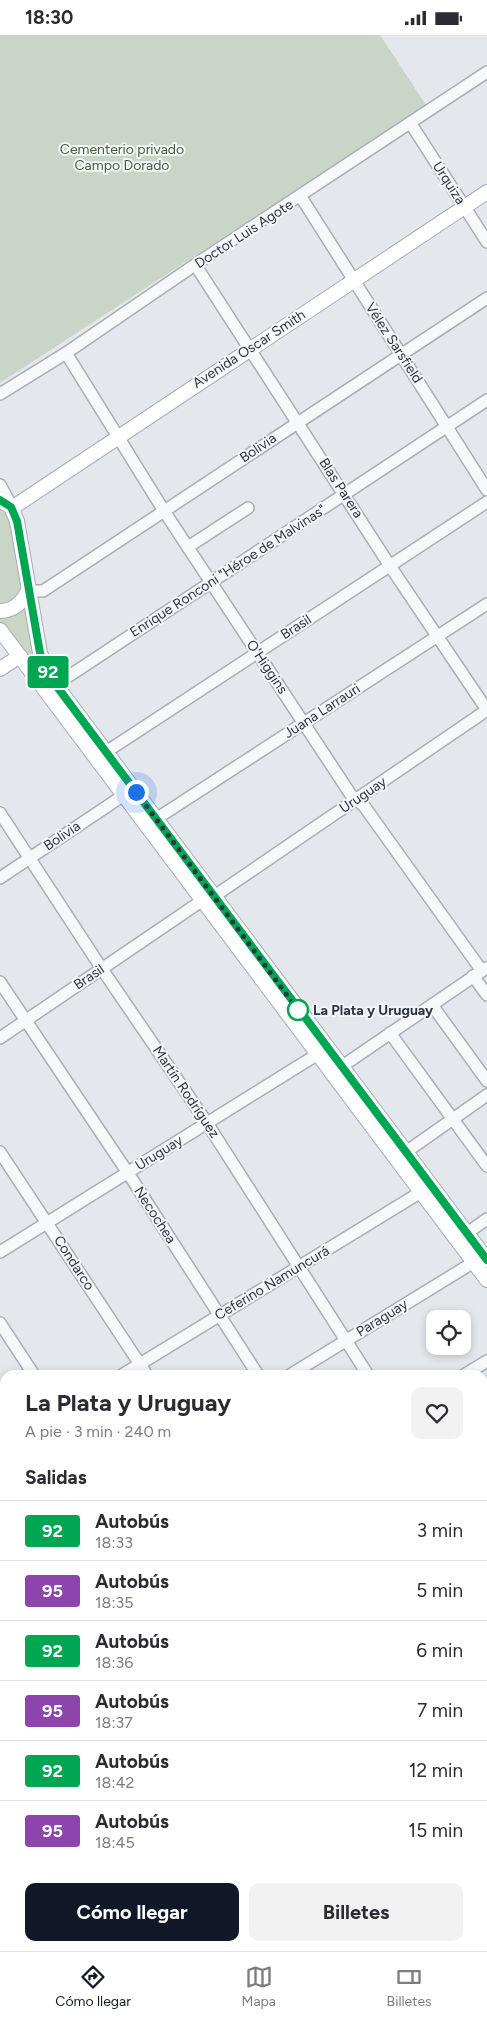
<!DOCTYPE html>
<html lang="es">
<meta charset="utf-8">
<style>
body{margin:0;font-family:Figtree,sans-serif;background:#f2f2f3;color:#2b2b33;height:100vh;display:flex;flex-direction:column;font-size:19px;white-space:nowrap}
*{box-sizing:border-box;margin:0}
p{font-size:16px;color:#7c7c81}
.icon{flex:none;width:28px;height:28px;fill:none;stroke:currentColor;stroke-width:2;stroke-linecap:round;stroke-linejoin:round}
.map{position:relative;flex:1;overflow:hidden}
.drawer{position:absolute;left:0px;top:1335px;width:488px;height:581px;display:flex;flex-direction:column;background:#fff;border-radius:15px 15px 0 0;box-shadow:0 2px 8px #0003}
.drawer>*{flex:none}
.badge{padding:0 10px;border-radius:4px;font-size:18px;line-height:32px}
.buttons{position:absolute;left:426px;top:1275px;display:grid;gap:10px}
.buttons a{display:grid;place-items:center;width:45px;height:45px;border-radius:10px;background:#fff;box-shadow:0 2px 8px #0003;font-size:25px}
.you{position:absolute;width:25px;height:25px;margin:-12px;border:4px solid #fff;border-radius:50%;background:#1a73e8;box-shadow:0 0 0 8px #1a73e833}
.map>.badge{position:absolute;translate:-50% -50%;box-shadow:0 0 0 2px #fff}
h2{padding:0 25px;font-size:19px;line-height:45px}
.round{display:grid;place-items:center;flex:none;width:52px;height:52px;border-radius:10px;background:#f2f2f3}
.overview{display:flex;align-items:center;justify-content:space-between;height:85px;padding:0 25px}
h1{font-size:24px;font-weight:700;line-height:38px}
.action{display:flex;gap:10px;margin-top:auto;padding:10px 25px}
.action a{flex:1;height:58px;border-radius:10px;background:#111827;color:#fff;font-size:20px;font-weight:700;line-height:58px;text-align:center}
.action a+a{background:#f2f2f3;color:#2b2b33}
ul{padding:0;list-style:none}
li{display:flex;align-items:center;gap:15px;height:60px;padding:0 25px;border-top:1px solid #e1e1e2}
li div{flex:1}
li b{display:block;font-size:19px}
li em{font-style:normal}
li .badge{min-width:55px;font-weight:700;text-align:center}
.status{display:flex;justify-content:space-between;align-items:center;height:35px;padding:0 25px;background:#fff;direction:ltr}
.status svg{height:14px;fill:currentColor}
.dock{display:flex;justify-content:space-around;align-items:center;height:70px;border-top:1px solid #e1e1e2;background:#fff;font-size:14px;color:#7c7c81}
.dock a{display:grid;justify-items:center;gap:2px}
.dock .selected{color:#111827}
.map>svg:first-child{display:block}
.green{fill:#c9d5c6}
.lines{fill:none;stroke-linecap:round;stroke-linejoin:round}
.minor-casing{stroke:#a9aeb5;stroke-width:14}
.major-casing{stroke:#a4abb6;stroke-width:16}
.minor{stroke:#f7f8fa;stroke-width:11}
.major{stroke:#fff;stroke-width:14}
.line-casing{stroke:#fff;stroke-width:11}
.line{stroke:#00a651;stroke-width:8}
.walk{stroke:#2d3443;stroke-width:5;stroke-dasharray:0 9}
.stop-dot{fill:#fff;stroke:#00a651;stroke-width:2.5}
.labels{text-anchor:middle;dominant-baseline:central;stroke-width:4;stroke-linejoin:round;paint-order:stroke}
.park-label{font-size:14px;fill:#405e3b;stroke:#f4f6f8}
.street-label{font-size:14px;fill:#2d3443;stroke:#f4f6f8}
.stop-label{font-size:14px;font-weight:bold;fill:#2d3443;stroke:#f4f6f8;text-anchor:start}
</style>
<div class="status"><b>18:30</b><svg viewBox="0 0 49 12"><path d="M0 12V9h3v3zM5 12V6h3v6zM10 12V3h3v9zM15 12V0h3v12zM26 1h20v11H26zM47 4h2v5h-2z"/></svg></div>
<div class="map">
<svg width="487" height="1916" viewBox="0 0 487 1916">
<rect width="100%" height="100%" fill="#e4e7eb"/>
<g class="green">
<polygon points="0,0 380,0 426,70 0,348"/>
<polygon points="0,474 6,479 10,489 21,548 20,557 16,565 0,571"/>
<polygon points="25,565 36,620 487,1237 0,586 0,580"/>
</g>
<g class="lines">
<g class="minor-casing">
<g id="minor">
<polyline points="411,89 487,207"/>
<polyline points="301,162 487,455"/>
<polyline points="196,231 390,531 487,675"/>
<polyline points="66,318 164,476 351,760 364,771 482,936"/>
<polyline points="0,359 66,318 205,223 487,37"/>
<polyline points="0,450 12,472"/>
<polyline points="188,512 248,473"/>
<polyline points="28,556 43,556 487,263"/>
<polyline points="69,641 487,365"/>
<polyline points="106,717 487,467"/>
<polyline points="0,778 102,934 207,1088 368,1340"/>
<polyline points="156,784 487,569"/>
<polyline points="0,843 124,760"/>
<polyline points="213,862 487,675"/>
<polyline points="473,941 487,960"/>
<polyline points="0,947 128,1138 258,1340"/>
<polyline points="432,970 487,1046"/>
<polyline points="390,998 487,1131"/>
<polyline points="0,1003 203,865"/>
<polyline points="341,1032 486,933"/>
<polyline points="0,1117 147,1340"/>
<polyline points="406,1117 487,1060"/>
<polyline points="467,1198 487,1184"/>
<polyline points="0,1217 318,1019"/>
<polyline points="0,1288 34,1340"/>
<polyline points="122,1340 421,1157"/>
<polyline points="290,1340 474,1227"/>
<polyline points="464,1340 487,1326"/>
<polyline points="0,1416 5,1413"/>
<polyline points="482,1419 487,1418"/>
<polyline points="482,1443 487,1443"/>
<polyline points="0,1460 5,1468"/>
<polyline points="0,1488 5,1489"/>
<polyline points="0,1509 5,1510"/>
<polyline points="0,1541 5,1538"/>
<polyline points="482,1615 487,1622"/>
<polyline points="0,1639 5,1619"/>
<polyline points="482,1644 487,1641"/>
<polyline points="0,1686 5,1680"/>
<polyline points="0,1720 5,1714"/>
<polyline points="482,1749 487,1746"/>
<polyline points="482,1851 487,1858"/>
<polyline points="58,1916 66,1911"/>
<polyline points="218,1916 225,1911"/>
<polyline points="373,1916 381,1911"/>
</g>
</g>
<g class="major-casing">
<g id="major">
<polyline points="0,465 11,472 17,486 40,618 52,645 487,1225"/>
<polyline points="12,473 487,157"/>
<path d="M0 576C13 576 23 567 28 556"/>
<polyline points="0,595 487,1245"/>
<polyline points="0,634 20,621"/>
<polyline points="482,1517 487,1514"/>
<polyline points="0,1824 5,1819"/>
</g>
</g>
<use href="#minor" class="minor"/>
<use href="#major" class="major"/>
</g>
<g class="lines">
<g class="line-casing">
<polyline id="line" points="0,465 11,472 17,486 40,618 52,645 487,1225"/>
</g>
<use href="#line" class="line"/>
<polyline class="walk" points="136,757 298,975"/>
</g>
<circle class="stop-dot" cx="298" cy="975" r="10"/>
<g class="labels">
<g class="park-label">
<text x="122" y="114">Cementerio privado<tspan x="122" dy="16">Campo Dorado</tspan></text>
</g>
<g class="street-label">
<text transform="translate(449 148) rotate(57)">Urquiza</text>
<text transform="translate(244 199) rotate(-33)">Doctor Luis Agote</text>
<text transform="translate(394 308) rotate(57)">Vélez Sarsfield</text>
<text transform="translate(249 314) rotate(-33)">Avenida Oscar Smith</text>
<text transform="translate(258 413) rotate(-34)">Bolivia</text>
<text transform="translate(341 453) rotate(57)">Blas Parera</text>
<text transform="translate(228 536) rotate(-33)">Enrique Ronconi "Héroe de Malvinas"</text>
<text transform="translate(296 592) rotate(-33)">Brasil</text>
<text transform="translate(267 632) rotate(56)">O'Higgins</text>
<text transform="translate(322 676) rotate(-33)">Juana Larrauri</text>
<text transform="translate(363 760) rotate(-34)">Uruguay</text>
<text transform="translate(62 801) rotate(-34)">Bolivia</text>
<text transform="translate(89 942) rotate(-34)">Brasil</text>
<text transform="translate(186 1057) rotate(56)">Martín Rodríguez</text>
<text transform="translate(159 1118) rotate(-32)">Uruguay</text>
<text transform="translate(155 1180) rotate(57)">Necochea</text>
<text transform="translate(74 1228) rotate(57)">Condarco</text>
<text transform="translate(272 1248) rotate(-31)">Ceferino Namuncurá</text>
<text transform="translate(382 1283) rotate(-32)">Paraguay</text>
</g>
<g class="stop-label">
<text x="313" y="975">La Plata y Uruguay</text>
</g>
</g>
</svg>
<div class="buttons">
<a><svg class="icon" aria-label="locate" viewBox="0 0 24 24"><circle cx="12" cy="12" r="6"/><path d="M12 2v4M12 18v4M2 12h4M18 12h4"/></svg></a>
</div>
<div class="you" style="left:136px;top:757px"></div>
<b class="badge" style="left:48px;top:637px;background:#00a651;color:#fff">92</b>
<section class="drawer">
<div class="overview"><div><h1>La Plata y Uruguay</h1><p>A pie · 3 min · 240 m</p></div><a class="round"><svg class="icon" aria-label="heart" viewBox="0 0 24 24"><path d="M12 20l-8-8c-3-5 5-10 8-4 3-6 11-1 8 4z"/></svg></a></div>
<h2>Salidas</h2>
<ul>
<li><span class="badge" style="background:#00a651;color:#fff">92</span><div><b>Autobús</b><p>18:33</p></div><em>3 min</em></li>
<li><span class="badge" style="background:#8e44ad;color:#fff">95</span><div><b>Autobús</b><p>18:35</p></div><em>5 min</em></li>
<li><span class="badge" style="background:#00a651;color:#fff">92</span><div><b>Autobús</b><p>18:36</p></div><em>6 min</em></li>
<li><span class="badge" style="background:#8e44ad;color:#fff">95</span><div><b>Autobús</b><p>18:37</p></div><em>7 min</em></li>
<li><span class="badge" style="background:#00a651;color:#fff">92</span><div><b>Autobús</b><p>18:42</p></div><em>12 min</em></li>
<li><span class="badge" style="background:#8e44ad;color:#fff">95</span><div><b>Autobús</b><p>18:45</p></div><em>15 min</em></li>
</ul>
<div class="action"><a>Cómo llegar</a><a>Billetes</a></div>
</section>
</div>
<nav class="dock">
<a class="selected"><svg class="icon" aria-label="directions" viewBox="0 0 24 24"><path d="M12 3l9 9-9 9-9-9zM9 14v-3h6M13 9l2 2-2 2"/></svg>Cómo llegar</a>
<a><svg class="icon" aria-label="map" viewBox="0 0 24 24"><path d="M3 6l6-2 6 2 6-2v14l-6 2-6-2-6 2zM9 4v14M15 6v14"/></svg>Mapa</a>
<a><svg class="icon" aria-label="tickets" viewBox="0 0 24 24"><path d="M3 7h18v10H3zM15 7v10"/></svg>Billetes</a>
</nav>
